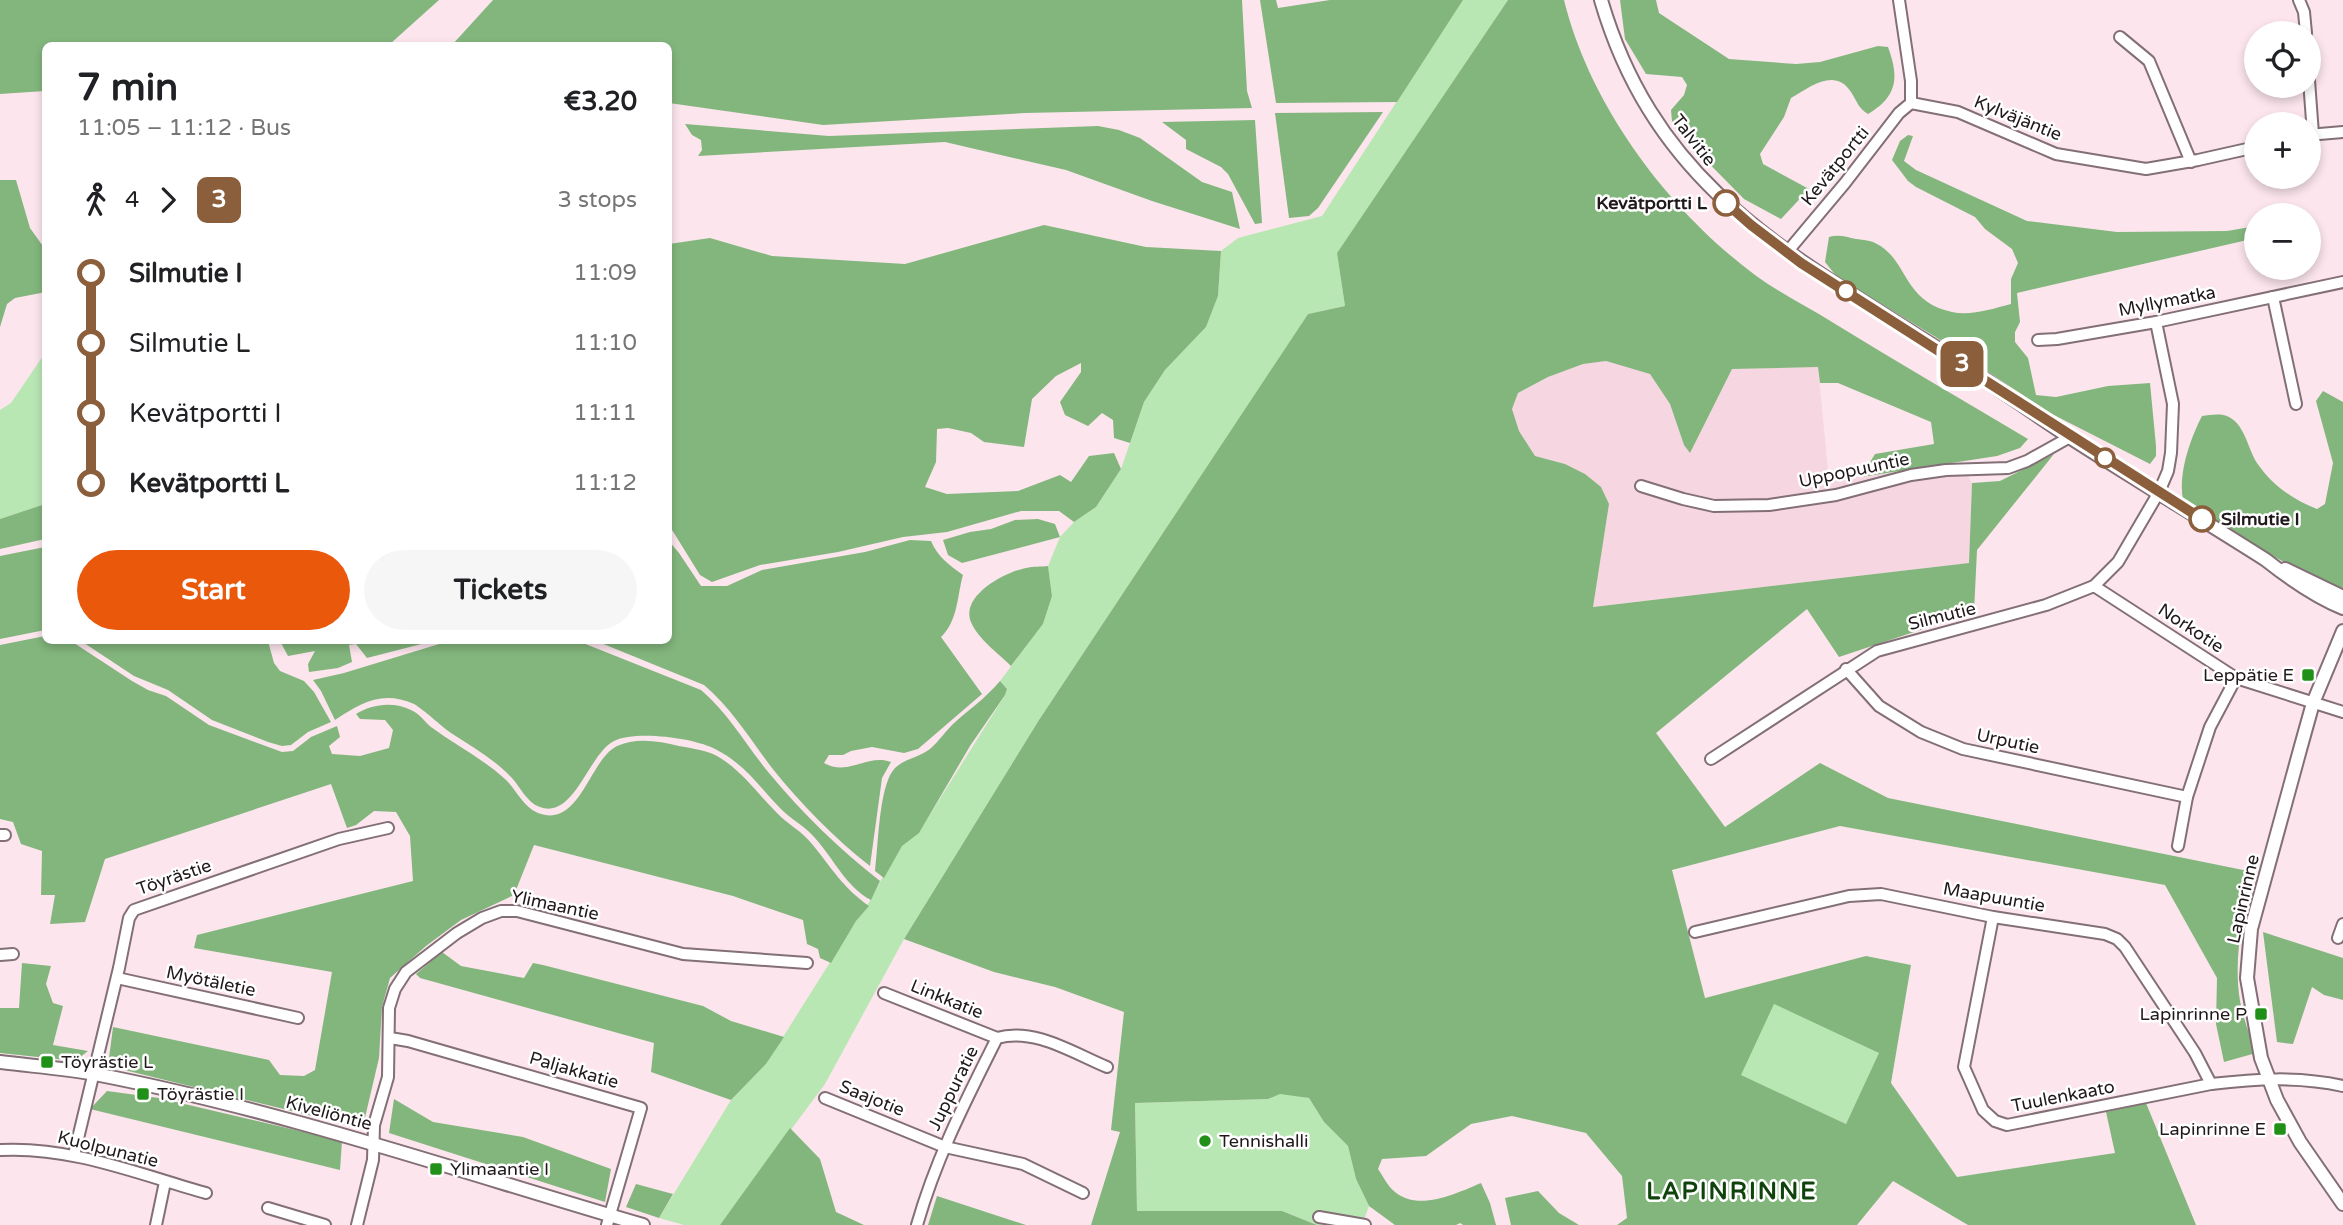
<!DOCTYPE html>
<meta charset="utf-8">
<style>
body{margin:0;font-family:"Varela Round",sans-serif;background:#f6f6f6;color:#202124;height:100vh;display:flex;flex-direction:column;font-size:26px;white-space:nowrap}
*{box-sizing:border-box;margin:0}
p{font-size:23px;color:#757577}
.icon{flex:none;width:38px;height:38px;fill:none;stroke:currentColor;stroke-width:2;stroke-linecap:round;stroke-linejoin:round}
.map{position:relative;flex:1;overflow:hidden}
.side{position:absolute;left:42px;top:42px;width:630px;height:602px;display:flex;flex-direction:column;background:#fff;border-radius:10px;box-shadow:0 4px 10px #0003}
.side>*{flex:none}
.badge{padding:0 14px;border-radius:10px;font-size:24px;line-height:46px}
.buttons{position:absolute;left:2244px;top:21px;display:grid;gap:14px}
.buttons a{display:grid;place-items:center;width:77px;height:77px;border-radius:50%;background:#fff;box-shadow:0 4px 10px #0003;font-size:35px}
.map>.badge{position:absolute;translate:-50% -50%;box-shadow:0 0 0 4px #fff}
.legs{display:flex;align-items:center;gap:10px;height:77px;padding:0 35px;font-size:23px}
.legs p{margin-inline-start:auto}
.head{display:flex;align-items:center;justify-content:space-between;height:119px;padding:0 35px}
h1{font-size:38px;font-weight:700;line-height:52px}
.action{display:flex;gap:14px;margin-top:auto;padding:14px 35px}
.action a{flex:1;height:80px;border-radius:42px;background:#ea580c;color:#fff;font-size:28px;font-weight:700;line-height:80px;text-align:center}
.action a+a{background:#f6f6f6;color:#202124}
ul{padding:0 35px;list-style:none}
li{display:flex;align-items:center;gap:24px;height:70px;font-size:26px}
li i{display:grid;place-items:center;width:10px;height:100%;margin:0 9px;background:currentColor}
li i::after{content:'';width:18px;height:18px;margin:-9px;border:5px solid;border-radius:50%;background:#fff}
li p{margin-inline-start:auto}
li:first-child i{background:linear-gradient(#0000 50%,currentColor 0)}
li:last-child i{background:linear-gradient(currentColor 50%,#0000 0)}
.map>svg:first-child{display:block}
.built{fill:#f5d6e1}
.green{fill:#b9e7b4}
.forest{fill:#83b67d;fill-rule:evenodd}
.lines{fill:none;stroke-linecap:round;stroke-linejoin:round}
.minor-casing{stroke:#836f76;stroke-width:14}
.tertiary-casing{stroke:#836f76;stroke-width:16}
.minor{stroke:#fff;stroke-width:10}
.tertiary{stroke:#fff;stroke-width:12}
.line-1-casing{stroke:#fff;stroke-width:16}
.line-1{stroke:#8b5e3c;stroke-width:10}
.stop-1-dot{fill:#fff;stroke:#8b5e3c;stroke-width:3.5}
.poi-dot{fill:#209019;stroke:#fff;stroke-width:2.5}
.labels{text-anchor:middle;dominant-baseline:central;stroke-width:5;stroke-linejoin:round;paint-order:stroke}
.street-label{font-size:18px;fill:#20181b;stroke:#fff}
.stop-label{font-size:18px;font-weight:bold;fill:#20181b;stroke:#fff;text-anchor:end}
.poi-label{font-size:18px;fill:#20181b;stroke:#fff;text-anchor:start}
.district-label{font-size:24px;font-weight:bold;letter-spacing:2px;fill:#10430c;stroke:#fff}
</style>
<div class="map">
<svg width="2343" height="1225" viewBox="0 0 2343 1225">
<rect width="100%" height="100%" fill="#fce5ed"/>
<polygon class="built" points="1606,361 1650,374 1670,404 1684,445 1732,369 1818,367 1829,481 1961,463 1972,483 1969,563 1592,607 1609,504 1565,464 1535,456 1519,431 1512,409 1518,393 1548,377 1583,364"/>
<g class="green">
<path d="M1463 0H1508L1337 253 1345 306 1308 314 1039 720 904 939 825 1084 720 1225H684L659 1218 731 1100 766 1064 856 921C875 898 883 870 902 846 906 841 914 837 919 832L1005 695 1007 689 1000 681 1043 624 1052 596 1048 566 1060 537 1074 522 1096 507 1121 469 1144 402 1165 370 1206 327 1218 296 1221 251 1238 238 1322 216Z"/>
<polygon points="45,353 45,504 0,519 0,410 11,403"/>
<polygon points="1774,1003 1880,1053 1846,1124 1740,1075"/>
<polygon points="1280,1093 1309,1098 1324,1122 1348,1146 1356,1179 1369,1206 1362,1225 1317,1225 1282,1211 1137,1211 1135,1103 1268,1099"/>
</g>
<g class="forest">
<polygon points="0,0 439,0 390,44 380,45 46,46 45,91 0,94"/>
<polygon points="493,0 1242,0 1247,91 1252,108 1025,113 823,125 669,103 668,46 452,45"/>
<polygon points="1260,0 1276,0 1278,8 1330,0 1463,0 1397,102 1276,103"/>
<path d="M1508 0H1564C1590 106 1668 210 1755 275 1778 292 1806 306 1832 322 1897 362 1963 400 2028 439L2020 448 1997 456 1861 477 1875 454 1934 444 1931 422 1838 383H1820L1818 367 1732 369 1690 453 1684 445 1670 404 1650 374 1606 361 1583 364 1548 377 1518 393 1512 409 1519 431 1535 456 1565 464 1585 474 1601 487 1609 504 1593 607 1969 563 1972 483 2000 481 2054 454 1977 550 1974 612 1839 657 1807 609 1656 733 1725 827 1820 763 1888 798 2253 872C2243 913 2233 958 2240 1001 2243 1018 2250 1036 2256 1053L2224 1062 2216 1024 2217 978 2165 885 1840 826 1672 870 1705 998 1866 956 1911 965 1891 1083 1957 1177 2115 1153 2106 1112 2146 1103 2196 1225H1968L1893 1181 1857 1225H1617L1627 1218 1622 1176 1586 1133 1512 1116 1471 1124 1426 1156 1382 1159 1378 1169C1383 1176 1388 1187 1395 1192 1419 1212 1457 1193 1481 1183L1490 1203 1496 1225H1463L1460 1223 1456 1225H1395L1369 1206 1356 1179 1348 1146 1324 1122 1309 1098 1280 1094 1268 1099 1135 1103 1137 1211H1282L1317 1225H1091L1120 1132 1111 1130 1124 1012 1055 987 994 972 904 939 1039 720 1308 314 1345 306 1337 253ZM1774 1004 1879 1053 1846 1124 1741 1075Z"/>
<path d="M1620 0H1656L1659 13 1729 59 1796 64 1820 62 1878 46 1888 47C1899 77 1898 96 1868 114 1858 108 1857 101 1851 92 1835 67 1810 87 1791 98L1784 117 1760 154 1763 164 1809 189 1781 219 1744 199 1677 131 1672 121 1671 110 1684 95 1687 85 1682 77 1646 74 1625 39Z"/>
<polygon points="1383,112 1318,208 1309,216 1289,218 1275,113"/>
<polygon points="1255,120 1262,223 1255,224 1228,174 1221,167 1186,149 1186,140 1162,122"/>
<polygon points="685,124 829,136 1098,126 1119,130 1140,138 1202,182 1232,192 1240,229 1152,201 1066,170 945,142 698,156 702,150 701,140 692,135"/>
<path d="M1908 135 1913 136 1904 161 1916 170 2027 221 2117 232 2227 231 2256 226V238L2017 293 2020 322 2015 332V342L2028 358 2036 395 2056 397 2108 386 2150 383 2156 446V456L2150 464 2050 413 1934 336 1837 277 1825 262 1829 237C1838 234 1847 237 1856 239 1863 240 1871 240 1877 244 1909 261 1902 301 1952 312 1971 316 1992 309 2011 304V279L2018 263 2012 249 1985 229 1975 217 1916 187 1908 181 1892 160 1900 141Z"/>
<polygon points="0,180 16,180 30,228 45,249 46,292 15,298 7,304 0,327"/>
<polygon points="1044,225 1146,247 1221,251 1218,296 1206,327 1165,370 1144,402 1130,443 1114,438 1113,420 1102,413 1088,426 1065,415 1060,402 1081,372 1081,363 1056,376 1032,399 1024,447 984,442 971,433 948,428 937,429 936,462 925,487 947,494 1018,491 1060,475 1071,482 1089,456 1114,453 1121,469 1096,507 1074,522 1059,511 1021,511 947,532 903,537 838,552 760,565 712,582 700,575 669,525 669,244 710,238 772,256 905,264"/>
<path d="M2323 391 2343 402V588C2285 569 2235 532 2183 500 2178 474 2190 439 2202 416 2211 415 2221 413 2229 417 2245 425 2248 449 2257 463 2272 485 2293 500 2317 509L2325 504 2333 463 2316 401Z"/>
<polygon points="45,504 45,539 0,549 0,519"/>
<polygon points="1038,519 1055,524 1060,537 962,563 948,555 943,540 970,532 991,529 1015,520"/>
<path d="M910 540 931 541C938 557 949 565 963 575 957 596 958 621 941 637L982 694 918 749 904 753 872 747 851 751 843 755H829L824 763C848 777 868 753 891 762L882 778 870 866C835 839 800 803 772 768 750 739 732 709 704 685L596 641 668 640 669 541 679 553 701 586H727L762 570 865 552Z"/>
<polygon points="45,547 45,630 0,639 0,556"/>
<path d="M1048 566 1052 596 1043 624 1011 666C998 653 978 639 971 622 960 596 1005 572 1026 568 1033 566 1041 567 1048 566Z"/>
<path d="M45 636 46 640 71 641 132 681 148 690 166 696 209 725 282 752 293 751 311 737 337 726 340 737 329 746 332 754 360 756 389 748 393 730 385 720 360 719 356 714C371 704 394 701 411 710 419 713 425 722 431 727 455 745 482 758 505 779 516 789 523 807 538 813 580 829 589 760 617 746 636 737 659 741 679 746 690 748 705 750 715 755 741 769 756 792 776 812 787 824 802 831 812 844 832 868 842 887 869 906L856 921 831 963 820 958 818 949 807 944 803 920 733 896 534 845 514 895 461 920 426 946 390 978 382 1007 379 1058 363 1126 349 1125 108 1066 113 1027 269 1060 280 1075 304 1076 315 1070 332 972 194 948 197 935 413 881 410 836 396 812 374 811 356 825 347 828 331 784 105 859 85 922 50 924 55 895H41L42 851 21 844 13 822 0 819V645Z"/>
<polygon points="81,641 268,641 274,663 280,671 304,681 314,692 331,722 308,732 291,745 282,746 268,742 212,720 168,690 134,676"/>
<polygon points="280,641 433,641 367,658 356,644 349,645 352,662 338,668 309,672 308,664 315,651 288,656"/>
<path d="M449 641H578L701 690C729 714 746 745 769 773 802 813 839 849 880 881L871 900C846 887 834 859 815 838 805 826 790 819 779 807 759 786 744 764 717 750 696 738 636 730 614 741 589 753 574 820 540 807 527 803 520 786 511 777 494 759 472 747 451 733 441 726 423 709 414 704 382 690 361 703 335 720L321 691 313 680 344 673Z"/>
<path d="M1000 681 1007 689 1005 695 970 746 919 833 902 846 884 878 875 871C878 845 879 803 888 780 896 758 914 761 930 749 938 742 944 733 952 725 968 710 985 699 1000 681Z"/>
<polygon points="2263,932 2343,958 2343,1000 2324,995 2312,987 2293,1044 2277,1042"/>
<polygon points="442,952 461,966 524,978 533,963 543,965 703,1006 731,1021 784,1037 766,1064 731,1100 651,1072 654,1043 420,978 416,974"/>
<polygon points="22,963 51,966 46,984 53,1003 63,1006 53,1045 88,1051 75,1061 0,1053 0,1008 19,1008"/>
<polygon points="107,1091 159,1098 342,1141 340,1170 90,1109"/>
<polygon points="394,1099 433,1122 523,1137 611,1169 605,1202 389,1133"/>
<polygon points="790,1128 820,1159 836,1212 864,1225 720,1225"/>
<polygon points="636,1184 673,1194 659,1218 626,1207"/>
<polygon points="1538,1191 1559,1213 1579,1225 1511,1225 1505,1198"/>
<polygon points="937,1196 1026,1225 928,1225"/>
</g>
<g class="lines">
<g class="minor-casing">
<g id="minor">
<polyline points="1899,0 1911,81 1911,103"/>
<polyline points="2299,0 2304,12 2306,33"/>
<polyline points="2120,37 2149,61 2191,162"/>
<polyline points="2308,67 2313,134"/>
<polyline points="1911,103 1958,112 2056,154 2146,169 2198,160 2256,147"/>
<polyline points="2308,135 2343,132"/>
<polyline points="1788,251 1845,183 1899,113 1911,103"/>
<polyline points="2273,297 2296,404"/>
<polyline points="2038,340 2057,339 2156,322 2343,282"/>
<polyline points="1641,486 1683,499 1714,506 1769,505 1836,495 1911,475 1946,470 2008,468 2027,461 2070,437"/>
<polyline points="2094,586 2236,678 2343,712"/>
<polyline points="1846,669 1879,706 1921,732 1963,749 2187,797"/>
<polyline points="1711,759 1877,651 2046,605 2094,586 2118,562 2159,492 2168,471 2171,453 2173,404 2156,322"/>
<polyline points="0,835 5,835"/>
<polyline points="2178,846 2187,797 2210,727 2236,678"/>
<path d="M1993 917 1964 1067 1983 1110 1995 1121 2007 1125 2211 1084C2255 1079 2299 1076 2343 1086"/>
<polyline points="1695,932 1849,896 1881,894 1993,917 2105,934 2117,939 2125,947 2195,1053 2211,1084"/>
<polyline points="2338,938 2343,924"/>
<polyline points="0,955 13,954"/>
<polyline points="117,978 298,1018"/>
<polyline points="884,993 997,1038"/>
<polyline points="390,1038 408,1041 641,1108 607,1225"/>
<polyline points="825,1098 945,1147 1023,1164 1083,1193"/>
<path d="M0 1150C71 1146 138 1174 206 1193"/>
<polyline points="74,1155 119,968 129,918 134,910 339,839 388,828"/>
<polyline points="268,1208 325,1225"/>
<polyline points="1319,1217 1365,1225"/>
<polyline points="156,1225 165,1182"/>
<polyline points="357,1225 373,1160 374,1125 388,1077 389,1008 395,989 406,972 457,933 482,918 501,911 517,911 683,954 807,963"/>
<path d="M917 1225C936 1158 966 1100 997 1038 1034 1027 1073 1053 1107 1067"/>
</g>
</g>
<g class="tertiary-casing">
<g id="tertiary">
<path d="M1601 0C1659 198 1804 261 1963 365 1998 388 2033 413 2068 436 2133 478 2200 518 2266 560 2290 579 2314 596 2343 608"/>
<polyline points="2285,569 2343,597"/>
<polyline points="2343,631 2313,703 2301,746 2251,929 2247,978 2261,1058 2277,1100 2300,1142 2343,1204"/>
<path d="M0 1062C31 1066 64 1068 95 1074 281 1110 461 1172 643 1225"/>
</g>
</g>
<use href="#minor" class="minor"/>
<use href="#tertiary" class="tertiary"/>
</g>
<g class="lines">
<g class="line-1-casing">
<polyline id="line-1" points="1726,203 1751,225 1801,263 2202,519"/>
</g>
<use href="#line-1" class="line-1"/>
</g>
<g class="stop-1-dot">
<circle cx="1726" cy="203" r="12"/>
<circle cx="1846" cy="291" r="9"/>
<circle cx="2105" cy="458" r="9"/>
<circle cx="2202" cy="519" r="12"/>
</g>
<g class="poi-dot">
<rect x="2301" y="668" width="14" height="14" rx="3.5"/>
<rect x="2254" y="1007" width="14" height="14" rx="3.5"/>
<rect x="40" y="1055" width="14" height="14" rx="3.5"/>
<rect x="136" y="1087" width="14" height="14" rx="3.5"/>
<rect x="2273" y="1122" width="14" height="14" rx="3.5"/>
<circle cx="1205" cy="1141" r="7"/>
<rect x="429" y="1162" width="14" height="14" rx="3.5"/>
</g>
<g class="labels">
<g class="street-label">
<text transform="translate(2018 118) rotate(22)">Kylväjäntie</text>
<text transform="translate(1694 140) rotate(52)">Talvitie</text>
<text transform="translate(1835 166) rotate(-51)">Kevätportti</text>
<text transform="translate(2167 301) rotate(-11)">Myllymatka</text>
<text transform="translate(1854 470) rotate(-12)">Uppopuuntie</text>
<text transform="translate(1942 616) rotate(-14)">Silmutie</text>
<text transform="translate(2191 628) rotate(33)">Norkotie</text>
<text transform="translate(2008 741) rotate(12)">Urputie</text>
<text transform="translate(174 877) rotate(-19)">Töyrästie</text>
<text transform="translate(1994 897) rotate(10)">Maapuuntie</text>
<text transform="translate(2243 899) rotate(-77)">Lapinrinne</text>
<text transform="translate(555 905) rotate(12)">Ylimaantie</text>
<text transform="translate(211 981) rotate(12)">Myötäletie</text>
<text transform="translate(947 999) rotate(22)">Linkkatie</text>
<text transform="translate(574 1070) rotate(16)">Paljakkatie</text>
<text transform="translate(953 1088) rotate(-64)">Juppuratie</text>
<text transform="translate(2063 1096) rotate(-11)">Tuulenkaato</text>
<text transform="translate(872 1098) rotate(22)">Saajotie</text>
<text transform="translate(329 1113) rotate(15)">Kiveliöntie</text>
<text transform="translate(108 1149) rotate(14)">Kuolpunatie</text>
</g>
<g class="stop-label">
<text x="1707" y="203">Kevätportti L</text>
<text x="2221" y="519" text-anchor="start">Silmutie I</text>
</g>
<g class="poi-label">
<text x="2294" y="675" text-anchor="end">Leppätie E</text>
<text x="2247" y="1014" text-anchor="end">Lapinrinne P</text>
<text x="61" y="1062">Töyrästie L</text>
<text x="157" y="1094">Töyrästie I</text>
<text x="2266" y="1129" text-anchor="end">Lapinrinne E</text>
<text x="1219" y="1141">Tennishalli</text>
<text x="450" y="1169">Ylimaantie I</text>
</g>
<g class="district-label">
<text x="1732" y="1191">LAPINRINNE</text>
</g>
</g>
</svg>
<div class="buttons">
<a><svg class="icon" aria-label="locate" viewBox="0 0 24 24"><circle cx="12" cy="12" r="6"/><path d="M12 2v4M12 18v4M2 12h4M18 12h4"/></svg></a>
<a>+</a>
<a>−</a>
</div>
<b class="badge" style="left:1962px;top:364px;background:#8b5e3c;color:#fff">3</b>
<section class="side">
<div class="head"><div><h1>7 min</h1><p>11:05 – 11:12 · Bus</p></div><b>€3.20</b></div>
<div class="legs"><svg class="icon" aria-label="walk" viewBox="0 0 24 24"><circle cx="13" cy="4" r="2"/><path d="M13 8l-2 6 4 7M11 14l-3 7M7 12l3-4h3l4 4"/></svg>4<svg class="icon" aria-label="forward" viewBox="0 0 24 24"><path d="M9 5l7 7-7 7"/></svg><b class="badge" style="background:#8b5e3c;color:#fff">3</b><p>3 stops</p></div>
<ul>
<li><i style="color:#8b5e3c"></i><b>Silmutie I</b><p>11:09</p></li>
<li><i style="color:#8b5e3c"></i><span>Silmutie L</span><p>11:10</p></li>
<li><i style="color:#8b5e3c"></i><span>Kevätportti I</span><p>11:11</p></li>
<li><i style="color:#8b5e3c"></i><b>Kevätportti L</b><p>11:12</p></li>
</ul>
<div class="action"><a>Start</a><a>Tickets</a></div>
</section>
</div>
